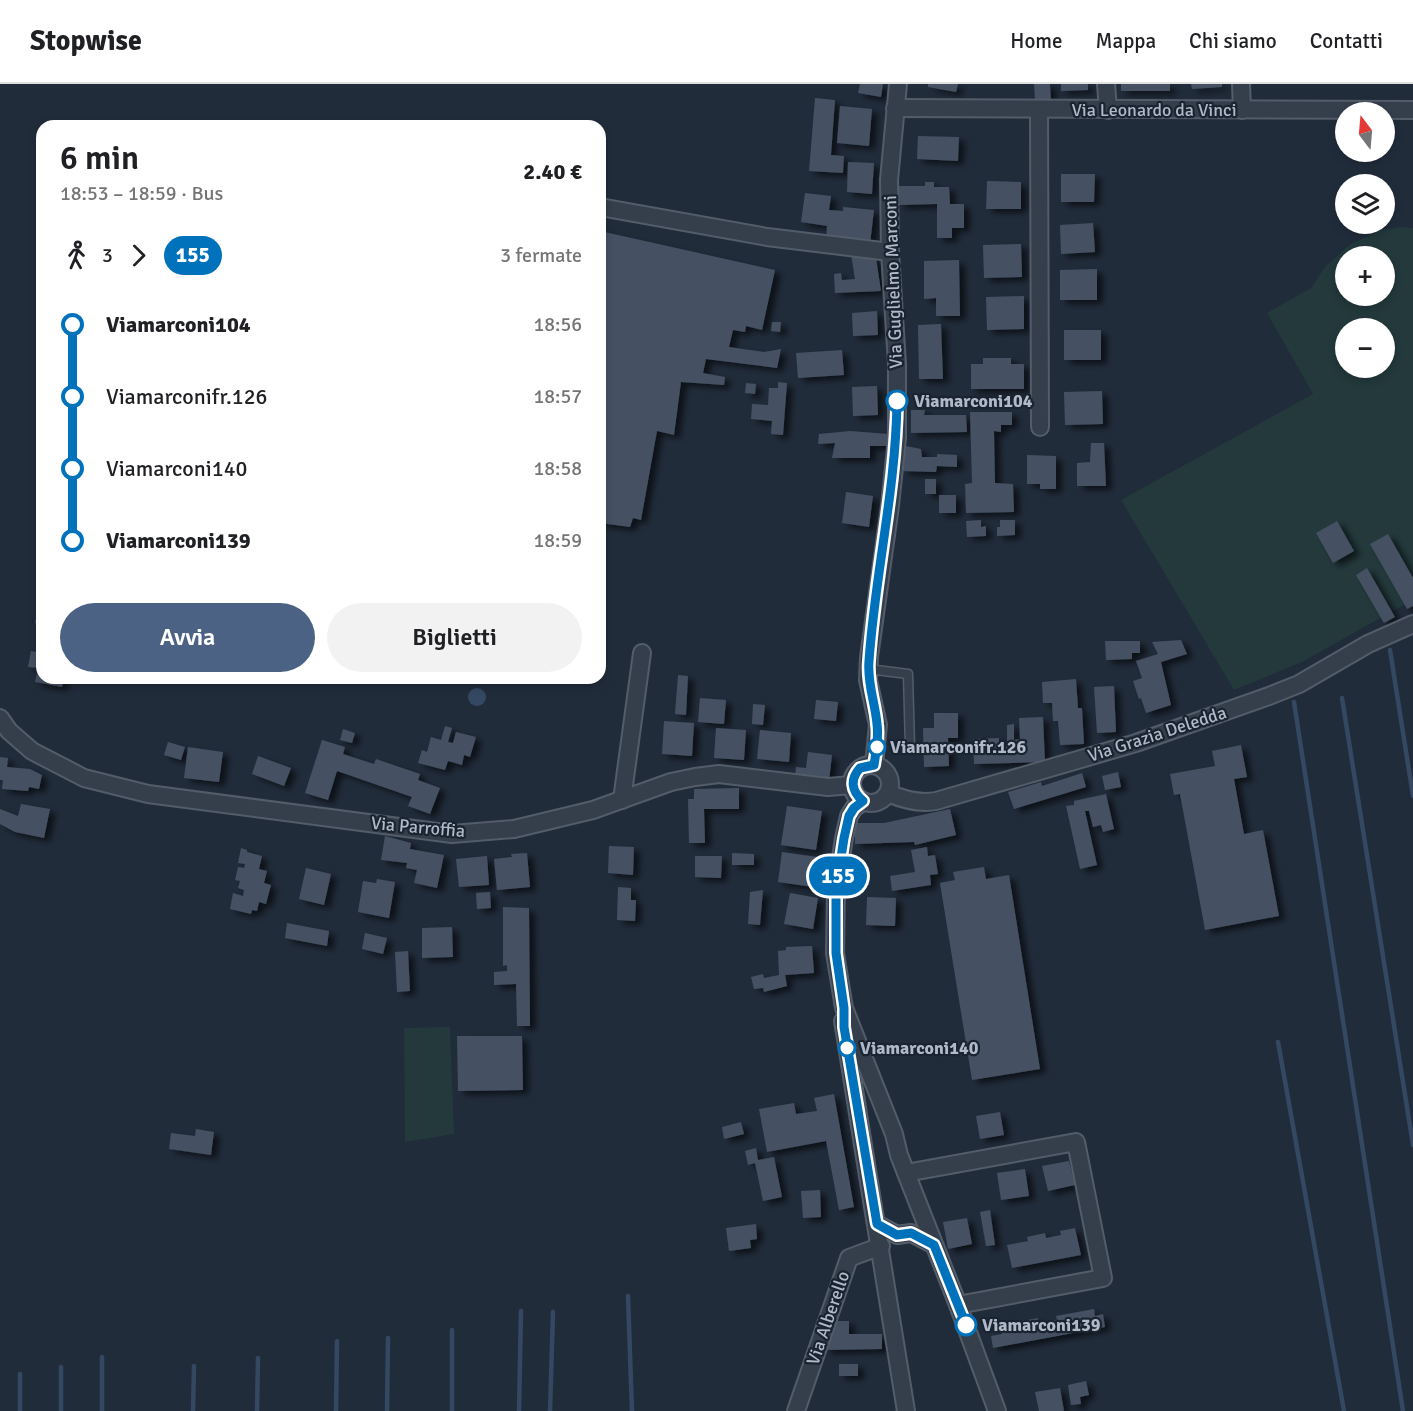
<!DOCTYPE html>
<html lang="it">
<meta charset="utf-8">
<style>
body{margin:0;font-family:Signika,sans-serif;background:#f2f2f2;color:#202124;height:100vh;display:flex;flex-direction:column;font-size:22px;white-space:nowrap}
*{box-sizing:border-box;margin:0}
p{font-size:20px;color:#757577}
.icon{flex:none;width:33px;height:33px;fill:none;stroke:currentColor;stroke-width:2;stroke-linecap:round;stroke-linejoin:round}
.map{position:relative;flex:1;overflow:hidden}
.drawer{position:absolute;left:36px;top:36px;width:570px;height:564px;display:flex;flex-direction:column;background:#fff;border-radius:18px;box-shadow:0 3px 9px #0003}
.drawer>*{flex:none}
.badge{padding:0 12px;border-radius:20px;font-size:21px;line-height:39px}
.needle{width:39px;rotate:344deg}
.controls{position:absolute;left:1335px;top:18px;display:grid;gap:12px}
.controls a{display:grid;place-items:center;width:60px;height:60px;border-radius:50%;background:#fff;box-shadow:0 3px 9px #0003;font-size:30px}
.map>.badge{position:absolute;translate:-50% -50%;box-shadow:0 0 0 3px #fff}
.legs{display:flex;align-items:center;gap:9px;height:66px;padding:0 24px;font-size:20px}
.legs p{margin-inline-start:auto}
.overview{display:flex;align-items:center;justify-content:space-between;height:102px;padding:0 24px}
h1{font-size:33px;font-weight:600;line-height:45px}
.action{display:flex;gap:12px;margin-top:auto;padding:12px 24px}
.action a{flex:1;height:69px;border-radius:36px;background:#4c6284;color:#fff;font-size:24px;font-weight:600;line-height:69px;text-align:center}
.action a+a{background:#f2f2f2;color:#202124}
ul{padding:0 24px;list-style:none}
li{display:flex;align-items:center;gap:21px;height:72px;font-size:22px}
li i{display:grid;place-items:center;width:9px;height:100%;margin:0 8px;background:currentColor}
li i::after{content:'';width:15px;height:15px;margin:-8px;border:4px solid;border-radius:50%;background:#fff}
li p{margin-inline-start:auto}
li:first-child i{background:linear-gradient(#0000 50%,currentColor 0)}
li:last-child i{background:linear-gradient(currentColor 50%,#0000 0)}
header{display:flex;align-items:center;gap:36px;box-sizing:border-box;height:84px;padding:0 30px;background:#fff;border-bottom:2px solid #e0e0e0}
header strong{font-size:28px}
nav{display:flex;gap:33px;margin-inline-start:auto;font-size:21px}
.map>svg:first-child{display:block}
.green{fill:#23393c;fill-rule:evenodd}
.water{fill:#354862}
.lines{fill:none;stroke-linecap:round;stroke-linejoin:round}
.stream{stroke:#354862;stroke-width:4.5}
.building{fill:#445162;filter:url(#shadow)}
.service-casing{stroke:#535c69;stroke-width:11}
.minor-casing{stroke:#535c69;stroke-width:20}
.service{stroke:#353e4b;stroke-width:8}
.minor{stroke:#353e4b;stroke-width:16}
.line-1-casing{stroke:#fff;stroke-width:14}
.line-1{stroke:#0072bc;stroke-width:9}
.stop-1-dot{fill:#fff;stroke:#0072bc;stroke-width:3}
.labels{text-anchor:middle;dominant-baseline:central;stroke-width:4.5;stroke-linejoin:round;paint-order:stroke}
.street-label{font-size:18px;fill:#b0b9c7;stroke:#1a2330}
.stop-label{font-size:18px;font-weight:bold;fill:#b0b9c7;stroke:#1a2330;text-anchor:start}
</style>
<header>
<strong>Stopwise</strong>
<nav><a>Home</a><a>Mappa</a><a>Chi siamo</a><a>Contatti</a></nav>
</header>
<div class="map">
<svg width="1413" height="1327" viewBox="0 0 1413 1327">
<defs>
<filter id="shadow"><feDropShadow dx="6" dy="4" stdDeviation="3" flood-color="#0009"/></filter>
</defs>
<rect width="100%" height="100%" fill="#212c3b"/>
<g class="green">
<path d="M1401 143 1413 144V522L1407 525 1404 521 1392 527 1395 533 1384 539 1380 534 1304 577 1234 606 1121 416 1313 310 1267 229 1311 204 1325 183 1349 161 1381 146ZM1346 172H1384V212H1346ZM1346 244H1384V284H1346Z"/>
<polygon points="450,943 454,1050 405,1058 404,944"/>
</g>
<circle class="water" cx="477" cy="613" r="9"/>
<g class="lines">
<g class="stream">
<polyline points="1390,566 1413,712"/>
<polyline points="1342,614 1413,1061"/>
<polyline points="1294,618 1403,1327"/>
<polyline points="1278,958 1344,1327"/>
<polyline points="628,1212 632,1327"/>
<polyline points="20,1290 20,1327"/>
<polyline points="61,1327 61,1283"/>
<polyline points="102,1327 102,1273"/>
<polyline points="193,1327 194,1282"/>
<polyline points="257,1327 258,1274"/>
<polyline points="336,1327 337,1257"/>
<polyline points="387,1327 388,1254"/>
<polyline points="452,1327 452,1246"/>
<polyline points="519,1327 521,1227"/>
<polyline points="550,1327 553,1228"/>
</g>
</g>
<g class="building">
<polygon points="860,0 883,0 881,13 858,9"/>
<polygon points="928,0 958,0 956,8 928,3"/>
<polygon points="1034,0 1050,0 1051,17 1035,16"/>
<polygon points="1061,0 1088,0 1088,6 1061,7"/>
<rect x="1121" y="0" width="49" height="7"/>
<polygon points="1191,0 1222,0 1222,3 1192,5"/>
<polygon points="815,14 835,16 831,71 844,72 843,89 809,87"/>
<polygon points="840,22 872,25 869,62 837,59"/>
<polygon points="918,52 959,53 958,77 917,75"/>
<polygon points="848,78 874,79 872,110 847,108"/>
<polygon points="1061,90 1095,90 1094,118 1061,118"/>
<polygon points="987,97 1021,98 1021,125 986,125"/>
<polygon points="925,98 934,98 934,103 949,103 950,120 964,120 964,144 952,144 952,154 937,154 937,120 899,121 899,102 925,102"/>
<polygon points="805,109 831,112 829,126 843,127 843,123 874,126 870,160 826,155 827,142 801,138"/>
<polygon points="1093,139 1095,168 1061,170 1060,141"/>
<polygon points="600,147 775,186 762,246 746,242 745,248 733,246 729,263 764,268 781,265 777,284 706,275 703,289 725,293 724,301 681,298 674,351 657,347 641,436 633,434 630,443 600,439"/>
<polygon points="1021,160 1022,193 984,194 983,161"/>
<polygon points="851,170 876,174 881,207 835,209 834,190 841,189 842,196 855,195"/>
<polygon points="959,176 960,232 936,232 936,214 924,215 924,177"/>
<polygon points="1097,185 1097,216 1060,216 1060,186"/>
<polygon points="1024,212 1024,245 987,246 986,213"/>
<polygon points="877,227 878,251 853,252 852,229"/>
<polygon points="772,238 781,238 780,248 771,247"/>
<polygon points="941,240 943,295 919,295 918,241"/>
<rect x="1064" y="246" width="37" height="30"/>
<polygon points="842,266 844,291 798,294 796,269"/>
<polygon points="983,274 1011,274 1011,280 1024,280 1024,305 971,305 971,280 983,280"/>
<polygon points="778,298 787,299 783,351 771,350 772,337 751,335 752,320 768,321 769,304 778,304"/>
<polygon points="746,299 756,300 755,310 745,309"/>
<polygon points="877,302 878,331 853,332 852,303"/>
<polygon points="1102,307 1103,340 1065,341 1064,308"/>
<polygon points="911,326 925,326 924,331 966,331 967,348 911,349"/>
<polygon points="970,328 1012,328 1012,341 1001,341 1001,348 994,347 995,399 1013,400 1014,428 966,429 965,400 972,399"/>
<polygon points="850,347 889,350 887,362 870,362 870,374 832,374 835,359 818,360 819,350"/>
<polygon points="1091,359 1104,359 1106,402 1077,402 1077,379 1090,378"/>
<polygon points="906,362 921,365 922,373 937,373 937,370 957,371 957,383 937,382 936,388 902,387"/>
<polygon points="1027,371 1056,372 1056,405 1040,405 1040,400 1027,400"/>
<rect x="925" y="395" width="11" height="15"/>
<polygon points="846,408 873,412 869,443 842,439"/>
<rect x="939" y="411" width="17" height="18"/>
<polygon points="981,436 981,443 986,442 986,452 967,453 966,437"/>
<polygon points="1000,436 1015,436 1015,451 997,452 997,443 1000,443"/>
<polygon points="1337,437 1354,467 1333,479 1316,449"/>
<polygon points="1388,450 1413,494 1413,522 1407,525 1370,460"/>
<polygon points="1367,484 1395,533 1384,539 1356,491"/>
<polygon points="41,511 42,511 42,541 35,539"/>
<polygon points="1181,556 1187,570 1161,578 1171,621 1146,629 1141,614 1139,615 1133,597 1142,594 1136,577 1158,570 1152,558"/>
<polygon points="1105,557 1140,557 1140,569 1132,569 1132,575 1106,576"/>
<polygon points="31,567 42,569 42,594 64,594 62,603 35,598 38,584 28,583"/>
<polygon points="678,591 688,592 686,631 675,630"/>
<polygon points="1076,595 1078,624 1082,624 1084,660 1060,661 1058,637 1053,637 1052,619 1043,619 1042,598"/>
<polygon points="1114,602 1116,648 1097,649 1094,603"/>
<polygon points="700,614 726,616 724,640 698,638"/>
<polygon points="816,616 838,618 836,637 814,635"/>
<polygon points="753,620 765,621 763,641 752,640"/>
<polygon points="934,629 958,629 958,654 948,654 949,682 924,683 923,644 934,644"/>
<polygon points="1043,633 1045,678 974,680 973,655 999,654 999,659 1007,659 1007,641 1014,640 1014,656 1020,655 1019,634"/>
<polygon points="664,637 694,639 692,672 662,670"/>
<polygon points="445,642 452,644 448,658 453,659 456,648 476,653 470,673 464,671 462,681 448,677 445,686 418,679 422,666 427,668 431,653 441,656"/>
<polygon points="716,644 746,646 744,676 714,674"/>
<polygon points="343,645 355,649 352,659 340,656"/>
<polygon points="760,646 791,649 789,678 757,675"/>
<polygon points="322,656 345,663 343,670 374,680 376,675 420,690 418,696 440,704 430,730 408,722 412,713 337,687 328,716 305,709"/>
<polygon points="168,658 185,663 181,676 164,671"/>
<polygon points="1241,661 1247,693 1234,695 1244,750 1263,746 1279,832 1205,846 1180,710 1174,711 1170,690 1215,682 1212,667"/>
<polygon points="188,663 223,668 219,698 184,694"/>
<polygon points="808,668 832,671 829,697 795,693 796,683 806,684"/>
<polygon points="258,672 291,684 284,702 252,690"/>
<polygon points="0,673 8,674 7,683 30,685 42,691 39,705 29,703 28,707 2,705 3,696 0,696"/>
<polygon points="1118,688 1121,703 1105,706 1102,692"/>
<polygon points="1082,689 1086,703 1014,725 1008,708 1041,698 1042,702"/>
<polygon points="739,704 739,725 704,725 705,759 689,759 688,715 694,715 694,705"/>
<polygon points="1106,710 1114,745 1103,748 1101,741 1093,743 1089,727 1085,727 1097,781 1080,785 1066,722 1074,721 1074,717"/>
<polygon points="21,720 50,725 44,754 15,748 0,740 0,725 18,732"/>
<polygon points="787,722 822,727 816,766 781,761"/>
<polygon points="950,725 956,751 915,761 914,758 855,760 855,739 884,739"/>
<polygon points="385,752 411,759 410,765 444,771 437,804 414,799 417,786 406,784 407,779 381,776"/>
<polygon points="609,762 634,763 633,791 608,789"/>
<polygon points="927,763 928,772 935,771 938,790 930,791 931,801 892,807 890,792 915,788 911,766"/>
<polygon points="241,764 247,766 247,768 262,772 259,785 267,787 264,799 271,801 266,820 259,818 257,827 252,826 251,830 230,825 233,809 243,812 244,806 238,804 240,797 235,796 238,783 244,784 245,780 238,779"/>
<polygon points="782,768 817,773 813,803 778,798"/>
<polygon points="527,769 530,803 497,806 494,775 512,773 511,770"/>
<polygon points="732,769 754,770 754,781 732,781"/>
<polygon points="487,772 489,801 459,803 456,775"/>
<polygon points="695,772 722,772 721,794 695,793"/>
<polygon points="984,783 986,795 1009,791 1040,985 972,996 940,799 955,796 953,788"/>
<polygon points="306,784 331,790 324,821 299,815"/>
<polygon points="377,795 395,798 389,834 358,828 363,797 376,799"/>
<polygon points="618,803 631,804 631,816 636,816 635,837 617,836"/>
<polygon points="763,806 760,841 748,840 750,808"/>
<polygon points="490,808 491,824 477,825 476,809"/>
<polygon points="790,809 818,814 813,845 784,840"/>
<polygon points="867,813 896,814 895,842 866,841"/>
<polygon points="503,823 529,824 530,942 517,942 516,900 494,901 494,888 507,887 507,881 503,882"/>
<polygon points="287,839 329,847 327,862 285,854"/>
<polygon points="452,843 453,873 422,874 422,844"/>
<polygon points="365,849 387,854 383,870 362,865"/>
<polygon points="812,862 814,889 785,891 787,902 764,908 763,904 754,905 751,893 763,890 764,894 779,891 778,867 786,866 786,863"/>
<polygon points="408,867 410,907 397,908 395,868"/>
<polygon points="457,952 522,952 523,1006 458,1007"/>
<polygon points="834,1010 854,1123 839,1126 826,1057 767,1068 759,1025 794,1019 796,1030 817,1027 814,1014"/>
<polygon points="1000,1028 1004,1051 980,1055 976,1032"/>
<polygon points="741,1038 744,1050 724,1055 722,1043"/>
<polygon points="196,1045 214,1048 211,1071 169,1065 171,1049 195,1052"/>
<polygon points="756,1064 758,1076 774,1073 782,1113 763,1117 755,1079 748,1081 745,1067"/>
<polygon points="1069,1077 1075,1101 1048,1107 1042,1082"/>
<polygon points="1025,1085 1029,1112 1001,1116 997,1089"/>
<polygon points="820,1106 821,1133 803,1134 801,1107"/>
<polygon points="990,1126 995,1161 986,1162 980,1128"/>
<polygon points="967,1134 972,1160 948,1165 943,1138"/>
<polygon points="756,1140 757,1155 750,1156 751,1164 729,1167 726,1144"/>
<polygon points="1075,1144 1081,1171 1012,1184 1007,1161 1028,1157 1027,1153 1045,1149 1046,1154 1061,1151 1060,1147"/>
<polygon points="1094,1225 1095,1232 1103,1230 1105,1243 993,1264 991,1252 1002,1250 1001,1241 1038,1234 1039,1240 1057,1236 1056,1232"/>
<polygon points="832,1237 849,1237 849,1250 882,1250 882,1265 825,1266 825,1254 832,1253"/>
<rect x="839" y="1280" width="19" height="12"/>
<polygon points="1086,1297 1089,1311 1080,1313 1081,1320 1071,1321 1068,1301"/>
<polygon points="1060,1304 1064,1327 1039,1327 1035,1308"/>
</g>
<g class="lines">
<g class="service-casing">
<polyline id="service" points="868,585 908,590 910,663"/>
</g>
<g class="minor-casing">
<g id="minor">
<polyline points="1106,0 1108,26"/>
<polyline points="1241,0 1242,26"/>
<polyline points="895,24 1413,26"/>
<polyline points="1039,26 1040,343"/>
<polyline points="600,123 767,153 890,168"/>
<polyline points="0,634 9,647 32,667 84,694 148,710 452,750 514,745 593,726 671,698 695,693 719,690 828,703 852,701"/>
<polyline points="874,681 878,641 868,596 869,573 890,422 897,354 897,280 890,168 889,96 898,0"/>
<circle cx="871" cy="700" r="19"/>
<path d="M888 709C904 716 919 720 936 717L1136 659 1269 612 1299 600 1368 560 1413 540"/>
<polyline points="622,716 642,569"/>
<polyline points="863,717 854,724 849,732 844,754 836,806 835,869 844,924 894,1050 899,1071 958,1221 997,1327"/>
<polyline points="843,937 906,1327"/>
<polyline points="906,1089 1076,1058 1103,1194 958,1221"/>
<polyline points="877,1140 897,1151 911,1149 934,1161"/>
<polyline points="796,1327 849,1174 881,1162"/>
</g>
</g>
<use href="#service" class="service"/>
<use href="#minor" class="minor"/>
</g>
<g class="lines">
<g class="line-1-casing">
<path id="line-1" d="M897 317C896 405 875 490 869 577 867 599 875 618 877 640 879 654 876 668 874 681L860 684C850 695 851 707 863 717L854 724 849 732 844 754 836 806V869L844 924V943L877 1140 897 1151 911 1149 934 1161 966 1241"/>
</g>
<use href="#line-1" class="line-1"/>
</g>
<g class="stop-1-dot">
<circle cx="897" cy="317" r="10"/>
<circle cx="877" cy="663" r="8"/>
<circle cx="847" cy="964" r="8"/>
<circle cx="966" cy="1241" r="10"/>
</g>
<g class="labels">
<g class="street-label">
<text x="1154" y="26">Via Leonardo da Vinci</text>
<text transform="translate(893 198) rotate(-92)">Via Guglielmo Marconi</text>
<text transform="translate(1157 650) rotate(-18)">Via Grazia Deledda</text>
<text transform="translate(418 743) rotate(5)">Via Parroffia</text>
<text transform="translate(828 1234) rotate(-71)">Via Alberello</text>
</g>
<g class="stop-label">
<text x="914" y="317">Viamarconi104</text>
<text x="890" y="663">Viamarconifr.126</text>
<text x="860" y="964">Viamarconi140</text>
<text x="982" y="1241">Viamarconi139</text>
</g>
</g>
</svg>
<div class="controls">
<a><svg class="needle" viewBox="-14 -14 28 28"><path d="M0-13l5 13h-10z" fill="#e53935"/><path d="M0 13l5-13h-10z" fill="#757577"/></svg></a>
<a><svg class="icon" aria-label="layers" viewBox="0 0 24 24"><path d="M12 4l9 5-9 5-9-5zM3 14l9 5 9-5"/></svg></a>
<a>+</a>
<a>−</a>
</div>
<b class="badge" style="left:838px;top:792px;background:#0072bc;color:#fff">155</b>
<section class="drawer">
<div class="overview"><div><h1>6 min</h1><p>18:53 – 18:59 · Bus</p></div><b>2.40 €</b></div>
<div class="legs"><svg class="icon" aria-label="walk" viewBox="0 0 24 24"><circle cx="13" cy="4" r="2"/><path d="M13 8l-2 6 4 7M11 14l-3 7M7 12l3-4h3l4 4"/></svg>3<svg class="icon" aria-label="forward" viewBox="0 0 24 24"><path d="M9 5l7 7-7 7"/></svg><b class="badge" style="background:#0072bc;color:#fff">155</b><p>3 fermate</p></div>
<ul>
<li><i style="color:#0072bc"></i><b>Viamarconi104</b><p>18:56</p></li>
<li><i style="color:#0072bc"></i><span>Viamarconifr.126</span><p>18:57</p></li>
<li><i style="color:#0072bc"></i><span>Viamarconi140</span><p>18:58</p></li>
<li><i style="color:#0072bc"></i><b>Viamarconi139</b><p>18:59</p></li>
</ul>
<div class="action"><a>Avvia</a><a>Biglietti</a></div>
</section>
</div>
